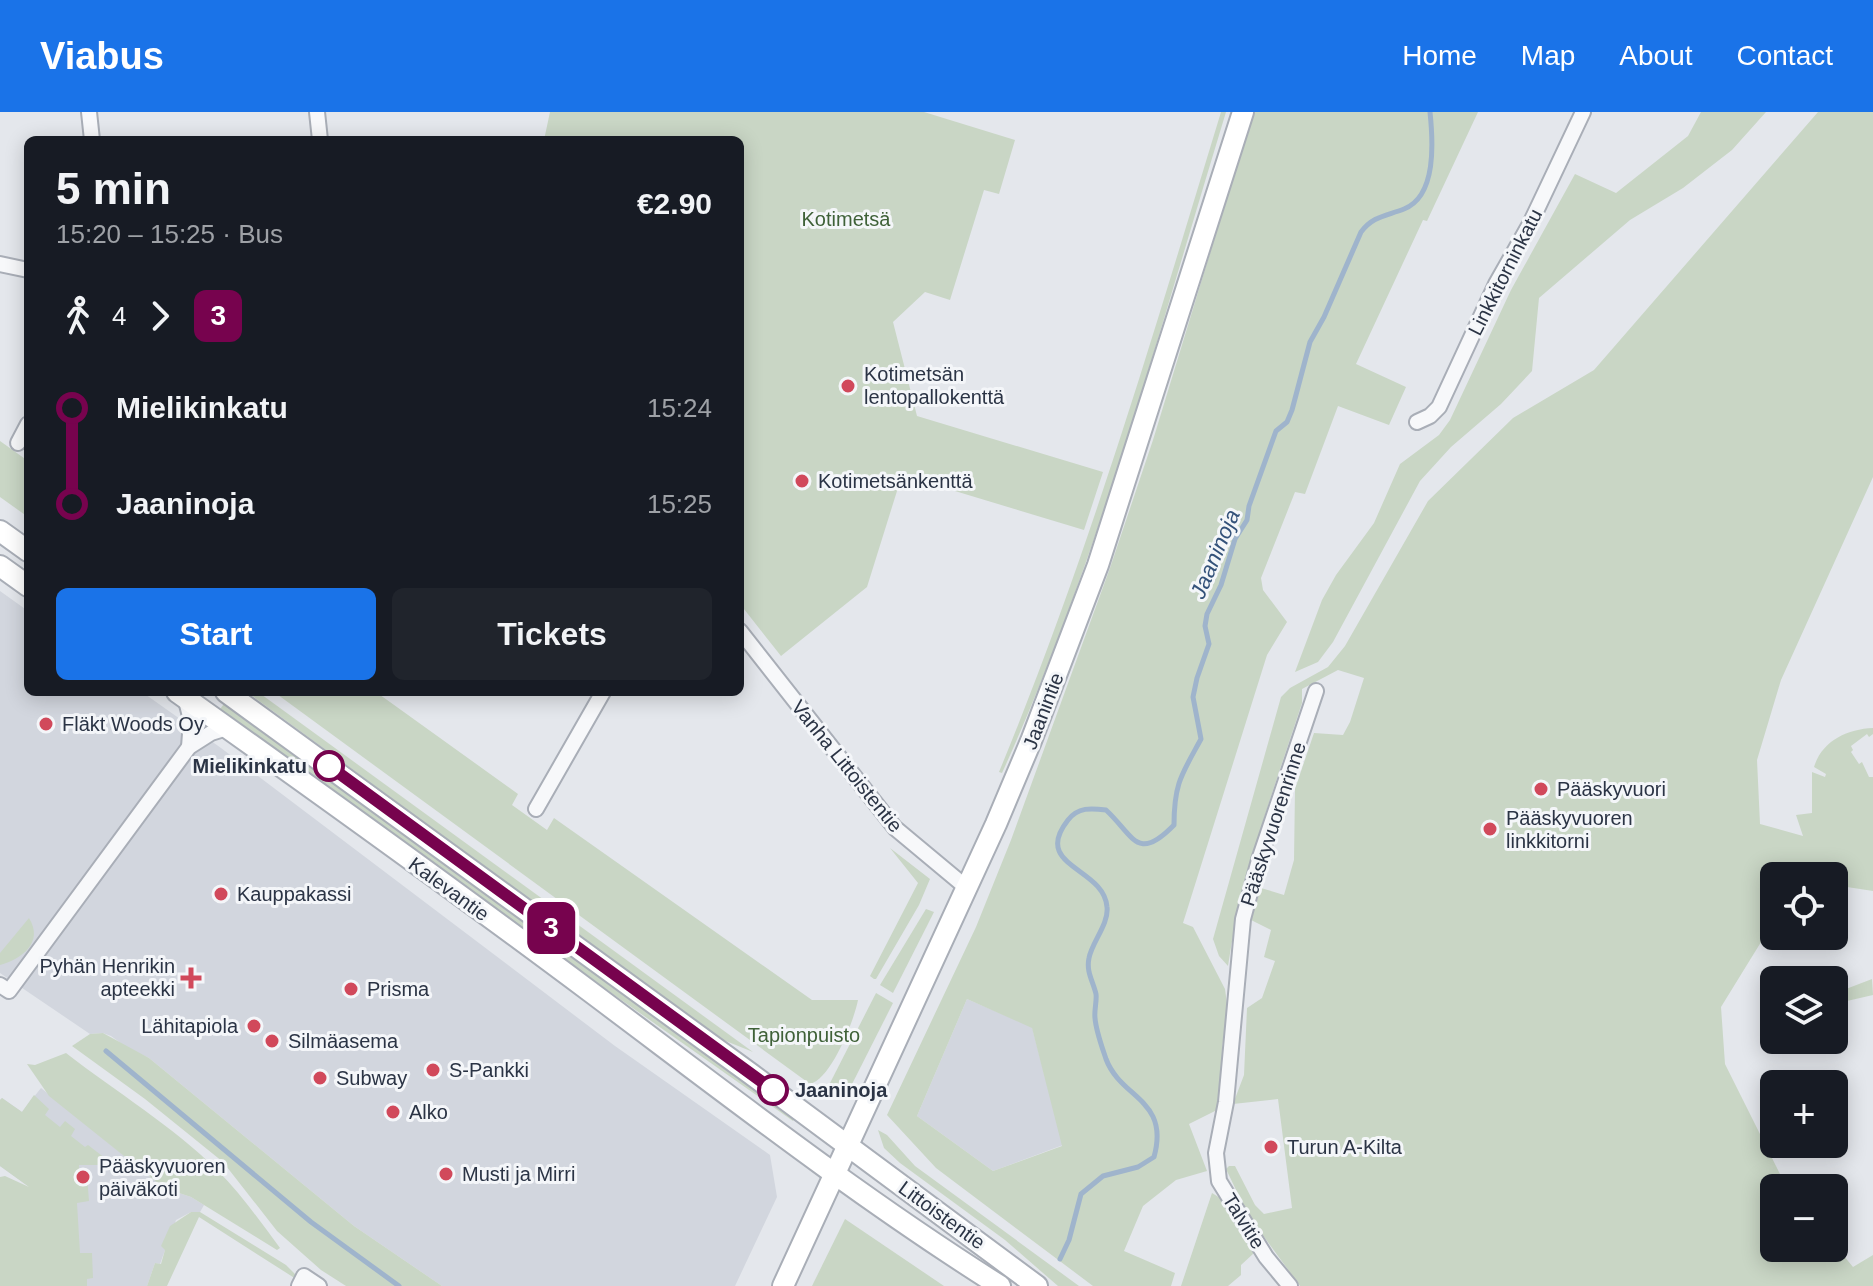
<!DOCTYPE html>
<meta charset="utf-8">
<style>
body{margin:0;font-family:Arial,sans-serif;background:#20242c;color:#f1f3f6;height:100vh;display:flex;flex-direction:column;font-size:30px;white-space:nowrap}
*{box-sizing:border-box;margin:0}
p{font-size:26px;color:#9ea1a6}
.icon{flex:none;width:44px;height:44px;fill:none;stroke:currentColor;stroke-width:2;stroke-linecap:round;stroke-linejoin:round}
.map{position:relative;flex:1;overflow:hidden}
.details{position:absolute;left:24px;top:24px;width:720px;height:560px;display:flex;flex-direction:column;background:#171b24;border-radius:12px;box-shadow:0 4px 20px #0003}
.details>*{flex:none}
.badge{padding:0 16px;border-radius:12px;font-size:28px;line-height:52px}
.tools{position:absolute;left:1760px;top:750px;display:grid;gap:16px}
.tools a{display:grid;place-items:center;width:88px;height:88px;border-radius:12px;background:#171b24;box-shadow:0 4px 20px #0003;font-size:40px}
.map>.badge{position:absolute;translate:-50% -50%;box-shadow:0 0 0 4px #fff}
.legs{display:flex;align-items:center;gap:12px;height:88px;padding:0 32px;font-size:26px}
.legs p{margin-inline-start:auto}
.headline{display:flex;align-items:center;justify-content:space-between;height:136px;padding:0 32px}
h1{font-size:44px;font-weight:700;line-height:60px}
.primary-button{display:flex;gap:16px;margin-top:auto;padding:16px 32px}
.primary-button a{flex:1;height:92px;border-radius:12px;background:#1a73e8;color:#fff;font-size:32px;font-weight:700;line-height:92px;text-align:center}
.primary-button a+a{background:#20242c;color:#f1f3f6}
ul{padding:0 32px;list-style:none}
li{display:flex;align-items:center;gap:28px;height:96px;font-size:30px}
li i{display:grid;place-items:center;width:12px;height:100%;margin:0 10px;background:currentColor}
li i::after{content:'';width:20px;height:20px;margin:-10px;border:6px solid;border-radius:50%;background:#171b24}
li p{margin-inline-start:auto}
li:first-child i{background:linear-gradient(#0000 50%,currentColor 0)}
li:last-child i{background:linear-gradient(currentColor 50%,#0000 0)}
header{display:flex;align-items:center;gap:48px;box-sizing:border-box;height:112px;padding:0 40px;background:#1a73e8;color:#fff}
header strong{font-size:38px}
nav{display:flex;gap:44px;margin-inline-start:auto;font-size:28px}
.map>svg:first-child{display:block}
.built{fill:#d2d6de}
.green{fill:#c9d6c5;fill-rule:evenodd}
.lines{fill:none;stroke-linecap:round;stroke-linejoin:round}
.stream{stroke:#9fb4cc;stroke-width:5}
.street-casing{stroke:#a9aeb7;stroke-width:18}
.secondary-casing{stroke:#a9aeb7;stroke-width:24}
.street{stroke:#f7f8fa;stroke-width:14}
.secondary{stroke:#fff;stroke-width:20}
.line-1-casing{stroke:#fff;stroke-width:18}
.line-1{stroke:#77034e;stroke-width:12}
.poi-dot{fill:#d1495b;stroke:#f4f6f9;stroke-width:3}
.stop-1-dot{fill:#fff;stroke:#77034e;stroke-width:4}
.labels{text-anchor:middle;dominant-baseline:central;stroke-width:6;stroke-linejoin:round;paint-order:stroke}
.park-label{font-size:20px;fill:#3f6138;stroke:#f4f6f9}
.street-label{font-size:20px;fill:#2b3445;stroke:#f4f6f9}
.poi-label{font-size:20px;fill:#2b3445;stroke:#f4f6f9;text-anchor:start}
.stop-label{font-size:20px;font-weight:bold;fill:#2b3445;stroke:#f4f6f9;text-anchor:end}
.water-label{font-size:22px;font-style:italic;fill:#34527a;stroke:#f4f6f9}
</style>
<header>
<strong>Viabus</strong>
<nav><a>Home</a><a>Map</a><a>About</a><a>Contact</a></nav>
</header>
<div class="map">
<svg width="1873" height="1174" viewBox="0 0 1873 1174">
<rect width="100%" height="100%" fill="#e4e7ec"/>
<g class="built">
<polygon points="0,479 28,499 28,580 142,580 221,636 615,934 770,1043 777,1085 735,1174 442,1174 354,1114 149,946 126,935 111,924 103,921 90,922 0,861"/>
<polygon points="967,887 1032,915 1063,1033 993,1059 917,1004"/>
<polygon points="41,976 164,1076 191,1085 204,1093 200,1100 191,1100 176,1108 160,1152 155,1151 147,1174 71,1174 31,1076 0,1054 0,988 2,986 22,1000"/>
</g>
<g class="green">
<polygon points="550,0 924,0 1015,28 999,82 984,78 950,188 925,180 893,210 917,304 1103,360 1084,418 902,363 867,475 781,544 740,492 740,28 544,28"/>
<path d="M1221 0H1226C1158 222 1098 450 1002 661L999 660C1088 445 1153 223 1221 0Z"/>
<path d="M1253 0H1478L1427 109 1423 108 1356 252 1406 275 1389 313 1338 294 1305 382 1295 380 1261 466 1263 478 1287 510 1267 543 1183 811 1193 815 1225 877 1228 899 1222 935 1221 992 1217 998 1189 1012 1207 1059 1176 1068 1143 1094 1124 1139 1175 1161 1171 1174H1093L936 1056 887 1003 976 815 1011 728 1110 456 1153 328ZM967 887 1032 916 1062 1034 993 1059 917 1004Z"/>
<polygon points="1701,0 1766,0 1732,38 1683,76 1630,108 1539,186 1532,259 1501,292 1451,335 1420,369 1333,530 1318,550 1295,560 1322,488 1336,463 1374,411 1400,352 1439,323 1450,308 1511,178 1575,62 1616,81 1688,24"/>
<path d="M1818 0H1873V365L1781 568 1757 648 1760 712 1803 724 1796 703 1812 701V660L1825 665 1826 662 1814 655C1822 629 1847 617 1873 616V622L1869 625 1867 622 1851 634 1853 638 1851 640 1859 652 1862 650 1869 665H1873V779L1834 773V764H1774V809L1721 895 1725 952 1781 1064 1790 1076H1774V1136H1834V1132L1853 1155 1873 1143V1174H1300L1248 1103 1226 1057 1229 1054H1235L1255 1093 1264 1102 1292 1096 1278 987 1233 992 1244 963 1247 896 1262 886 1275 849 1264 845 1271 818 1251 808 1261 776 1284 783 1294 748 1295 677 1314 621 1343 623 1350 610 1364 566 1338 558 1302 577V591C1274 677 1241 764 1228 854L1219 844 1213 827 1281 585 1290 576 1328 555 1345 534 1428 389 1513 306 1594 258Z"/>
<polygon points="0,329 28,349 28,405 0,385"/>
<polygon points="247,580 258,580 753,940 716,925"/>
<path d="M274 580H376L518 682 512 693 547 718 554 706 812 888H858C854 909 831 967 810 972Z"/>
<polygon points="226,589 795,1005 793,1009 427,751 218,600"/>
<polygon points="890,736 930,767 919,793 876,867 874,867 870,864 918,771"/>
<polygon points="926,797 934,800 893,881 880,873"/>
<path d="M29 806C44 830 22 847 0 853V841Z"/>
<polygon points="1843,865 1846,877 1872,867 1873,883 1834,892 1834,868 1826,868"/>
<polygon points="876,881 893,891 846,984 828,975"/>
<polygon points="103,921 149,946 354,1114 442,1174 346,1174 321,1158 277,1119 223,1050 145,987 72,934 90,922"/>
<path d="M66 941C116 980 173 1014 218 1059 241 1082 260 1109 280 1136L277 1138 191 1085 164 1076 49 984 27 952 35 953Z"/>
<polygon points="34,983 49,997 45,1003 60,1015 65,1009 75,1017 71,1024 85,1035 88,1033 114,1053 79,1053 80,1064 87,1064 89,1089 77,1091 80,1141 92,1141 93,1166 87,1167 87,1174 0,1174 0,1065 5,1064 29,1075 0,1054 0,988 2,986 22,1000"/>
<polygon points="878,1018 887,1023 915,1054 1079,1174 1058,1174 1005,1128 900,1051 884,1036"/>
<polygon points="1212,1081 1225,1089 1254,1141 1241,1153 1241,1163 1228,1174 1181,1174"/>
<polygon points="191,1100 200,1100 286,1153 296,1163 296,1167 199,1105 167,1174 147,1174 155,1151 161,1152 165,1138 161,1134 170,1114"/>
<polygon points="845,1107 944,1174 812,1174"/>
</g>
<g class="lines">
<g class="stream">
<polyline points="106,939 311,1110 399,1174"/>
<path d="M1060 1147 1069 1128 1081 1082 1103 1064 1138 1055 1154 1045C1170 987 1121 987 1106 947 1102 935 1096 919 1095 906 1094 898 1097 889 1096 882 1093 869 1086 860 1089 846 1092 830 1109 812 1107 795 1104 755 1031 755 1068 708 1078 695 1091 696 1106 698 1134 724 1137 751 1174 713 1174 671 1182 662 1201 627L1193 585 1197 566 1209 532 1205 514 1207 502 1221 473 1235 427 1247 408 1249 394 1276 319 1287 310 1292 298 1310 230 1324 205 1361 120C1373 104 1386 104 1404 97 1437 84 1433 29 1430 0"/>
</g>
<g class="street-casing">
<g id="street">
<polyline points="89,0 92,28"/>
<polyline points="317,0 320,28"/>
<polyline points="0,152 28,158"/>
<polyline points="1417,310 1430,304 1439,295 1496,172 1530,112 1583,0"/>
<polyline points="18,331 28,312"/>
<polyline points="740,519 895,716 967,776"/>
<polyline points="185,585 191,608 189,635"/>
<polyline points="536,697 603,580"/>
<polyline points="0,873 9,879 189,635 211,621 227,616"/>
<polyline points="299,1174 304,1164 319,1174"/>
<polyline points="1290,1174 1266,1145 1219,1069 1216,1041 1226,990 1243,807 1259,748 1316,579"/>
</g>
</g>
<g class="secondary-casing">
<g id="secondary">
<polyline points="0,419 28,439"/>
<polyline points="0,454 28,474"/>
<path d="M177 580C315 678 453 777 588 878 723 979 857 1084 1000 1174"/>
<polyline points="226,580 751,962 1037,1174"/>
<polyline points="783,1174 996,712 1031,629 1098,453 1243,0"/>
</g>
</g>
<use href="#street" class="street"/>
<use href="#secondary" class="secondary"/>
</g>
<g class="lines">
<g class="line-1-casing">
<polyline id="line-1" points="329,654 773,978"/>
</g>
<use href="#line-1" class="line-1"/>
</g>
<g class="poi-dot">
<circle cx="848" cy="274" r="8"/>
<circle cx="802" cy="369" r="8"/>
<circle cx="46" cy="612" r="8"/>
<circle cx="1541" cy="677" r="8"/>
<circle cx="1490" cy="717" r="8"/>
<circle cx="221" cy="782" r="8"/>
<path d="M187 854h8v8h8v8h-8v8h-8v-8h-8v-8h8z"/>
<circle cx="351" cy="877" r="8"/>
<circle cx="254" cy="914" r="8"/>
<circle cx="272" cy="929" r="8"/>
<circle cx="433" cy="958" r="8"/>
<circle cx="320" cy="966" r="8"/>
<circle cx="393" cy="1000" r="8"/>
<circle cx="1271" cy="1035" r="8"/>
<circle cx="446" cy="1062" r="8"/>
<circle cx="83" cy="1065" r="8"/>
</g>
<g class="stop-1-dot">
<circle cx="329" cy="654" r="14"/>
<circle cx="773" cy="978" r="14"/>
</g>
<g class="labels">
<g class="park-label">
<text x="846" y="107">Kotimetsä</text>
<text x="804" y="923">Tapionpuisto</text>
</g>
<g class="street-label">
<text transform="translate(1505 160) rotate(-63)">Linkkitorninkatu</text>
<text transform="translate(1043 599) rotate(-69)">Jaanintie</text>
<text transform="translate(847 654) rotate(51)">Vanha Littoistentie</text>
<text transform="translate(1273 712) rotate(-72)">Pääskyvuorenrinne</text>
<text transform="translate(449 777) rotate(36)">Kalevantie</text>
<text transform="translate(942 1103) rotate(36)">Littoistentie</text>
<text transform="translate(1244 1109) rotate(58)">Talvitie</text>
</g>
<g class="poi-label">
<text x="864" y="262">Kotimetsän<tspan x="864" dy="23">lentopallokenttä</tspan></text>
<text x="818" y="369">Kotimetsänkenttä</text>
<text x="62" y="612">Fläkt Woods Oy</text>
<text x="1557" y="677">Pääskyvuori</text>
<text x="1506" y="706">Pääskyvuoren<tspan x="1506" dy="23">linkkitorni</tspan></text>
<text x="237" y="782">Kauppakassi</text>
<text x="175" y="854" text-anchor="end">Pyhän Henrikin<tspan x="175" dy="23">apteekki</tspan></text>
<text x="367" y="877">Prisma</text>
<text x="238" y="914" text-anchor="end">Lähitapiola</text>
<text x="288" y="929">Silmäasema</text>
<text x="449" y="958">S-Pankki</text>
<text x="336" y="966">Subway</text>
<text x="409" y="1000">Alko</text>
<text x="1287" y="1035">Turun A-Kilta</text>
<text x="99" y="1054">Pääskyvuoren<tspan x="99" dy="23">päiväkoti</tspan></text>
<text x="462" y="1062">Musti ja Mirri</text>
</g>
<g class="stop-label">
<text x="307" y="654">Mielikinkatu</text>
<text x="795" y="978" text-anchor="start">Jaaninoja</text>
</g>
<g class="water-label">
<text transform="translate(1215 442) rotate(-67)">Jaaninoja</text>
</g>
</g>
</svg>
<div class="tools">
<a><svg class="icon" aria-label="locate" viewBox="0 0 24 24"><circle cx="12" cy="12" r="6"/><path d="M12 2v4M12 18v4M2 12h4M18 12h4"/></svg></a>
<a><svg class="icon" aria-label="layers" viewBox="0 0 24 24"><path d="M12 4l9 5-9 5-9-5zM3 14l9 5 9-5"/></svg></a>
<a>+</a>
<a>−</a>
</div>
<b class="badge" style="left:551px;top:816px;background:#77034e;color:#fff">3</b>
<section class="details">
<div class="headline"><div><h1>5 min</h1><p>15:20 – 15:25 · Bus</p></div><b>€2.90</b></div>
<div class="legs"><svg class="icon" aria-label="walk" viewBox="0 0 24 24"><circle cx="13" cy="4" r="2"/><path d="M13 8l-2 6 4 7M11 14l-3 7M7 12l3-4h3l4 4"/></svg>4<svg class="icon" aria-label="forward" viewBox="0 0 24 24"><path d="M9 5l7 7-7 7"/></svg><b class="badge" style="background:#77034e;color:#fff">3</b></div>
<ul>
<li><i style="color:#77034e"></i><b>Mielikinkatu</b><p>15:24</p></li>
<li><i style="color:#77034e"></i><b>Jaaninoja</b><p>15:25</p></li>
</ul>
<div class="primary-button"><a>Start</a><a>Tickets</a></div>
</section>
</div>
